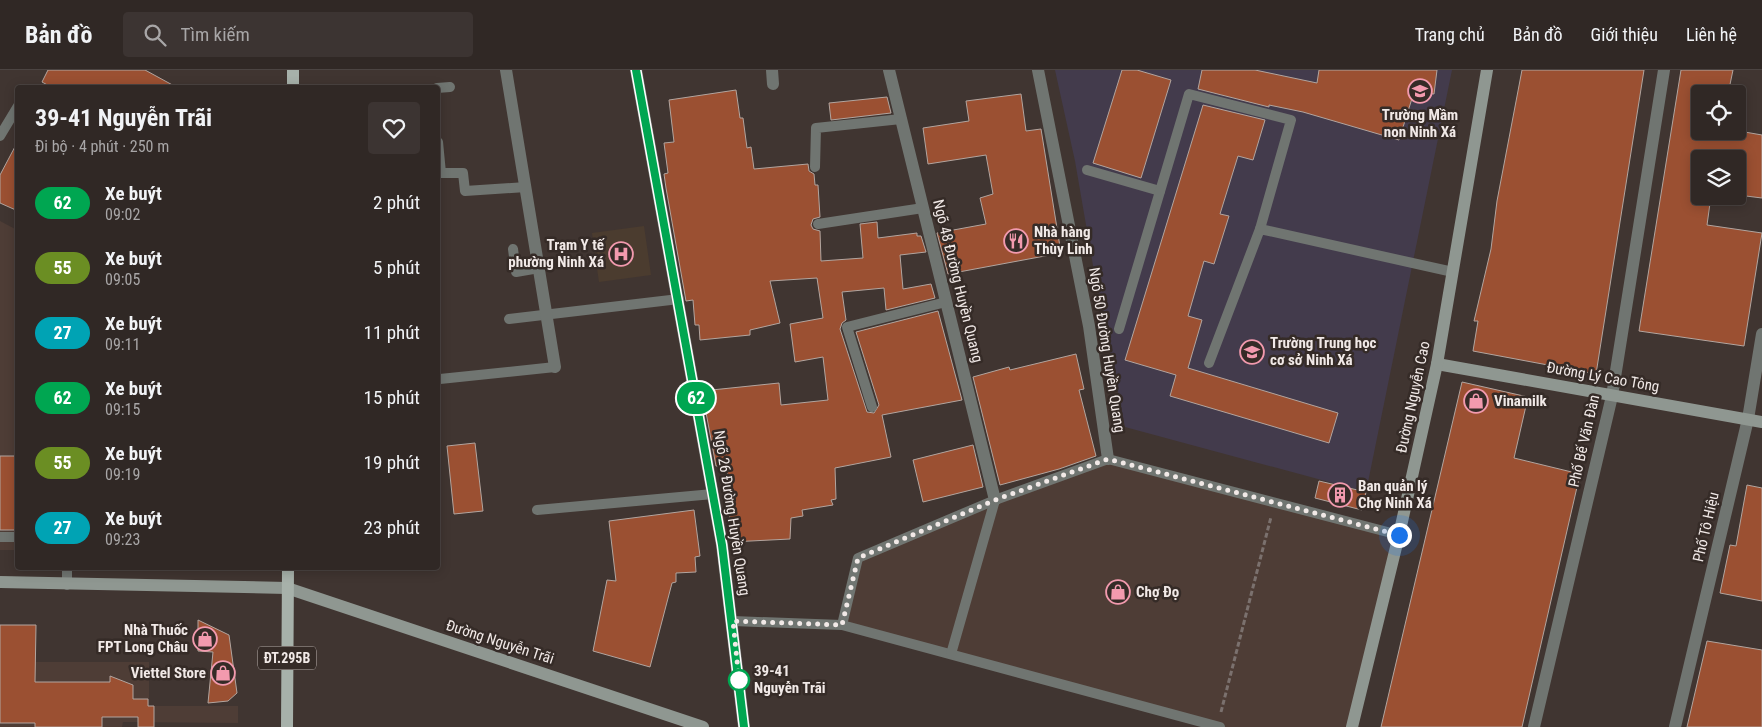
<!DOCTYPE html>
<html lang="vi">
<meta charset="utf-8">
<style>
body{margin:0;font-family:"Roboto Condensed",sans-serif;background:#3c3432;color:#f1f3f6;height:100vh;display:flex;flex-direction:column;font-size:19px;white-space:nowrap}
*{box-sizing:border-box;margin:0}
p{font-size:16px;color:#a8a6a7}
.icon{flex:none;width:28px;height:28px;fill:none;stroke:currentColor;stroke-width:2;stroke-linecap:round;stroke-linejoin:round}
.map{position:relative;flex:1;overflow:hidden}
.side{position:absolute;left:15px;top:15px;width:425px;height:485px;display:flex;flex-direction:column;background:#302825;border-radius:5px;box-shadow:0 2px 12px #0003,0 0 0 1px #4b4442}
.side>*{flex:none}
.badge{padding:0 10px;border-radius:16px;font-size:18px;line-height:32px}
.fabs{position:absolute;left:1691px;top:15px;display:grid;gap:10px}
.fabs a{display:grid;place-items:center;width:55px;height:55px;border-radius:5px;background:#302825;box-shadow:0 2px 12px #0003,0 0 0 1px #4b4442;font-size:25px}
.you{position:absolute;width:25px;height:25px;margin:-12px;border:4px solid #fff;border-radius:50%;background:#1a73e8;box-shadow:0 0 0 8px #1a73e833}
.map>.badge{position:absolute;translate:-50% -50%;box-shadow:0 0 0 2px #fff}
.round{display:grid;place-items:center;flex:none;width:52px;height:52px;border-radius:5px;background:#3c3432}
.overview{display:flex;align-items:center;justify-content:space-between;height:85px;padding:0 20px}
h1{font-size:24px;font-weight:700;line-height:38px}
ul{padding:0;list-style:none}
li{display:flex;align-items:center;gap:15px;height:65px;padding:0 20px}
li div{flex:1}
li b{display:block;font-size:19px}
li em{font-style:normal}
li .badge{min-width:55px;font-weight:700;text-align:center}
header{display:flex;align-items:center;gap:30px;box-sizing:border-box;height:70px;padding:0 25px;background:#302825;border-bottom:1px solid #4b4442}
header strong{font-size:24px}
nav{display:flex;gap:28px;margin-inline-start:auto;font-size:18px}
.search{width:350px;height:45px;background:#3c3432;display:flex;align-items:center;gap:12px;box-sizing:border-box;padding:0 18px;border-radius:5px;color:#a8a6a7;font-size:19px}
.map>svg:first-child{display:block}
.built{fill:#4e3d36}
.education{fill:#433b4c}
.medical{fill:#4b3c2f}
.building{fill:#9b5032;stroke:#b2a59f}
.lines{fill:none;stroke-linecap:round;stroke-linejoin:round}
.path{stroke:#7b716e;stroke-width:3;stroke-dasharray:5 2.5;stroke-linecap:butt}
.lane{stroke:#707571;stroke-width:10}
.street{stroke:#707571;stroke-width:12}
.secondary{stroke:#8f9791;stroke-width:12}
.primary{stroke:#a7b1aa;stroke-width:12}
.line-casing{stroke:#fff;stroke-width:11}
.line{stroke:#00a651;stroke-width:8}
.walk{stroke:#f1e9e7;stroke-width:5;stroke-dasharray:0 9}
.stop-dot{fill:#fff;stroke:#00a651;stroke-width:2.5}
.labels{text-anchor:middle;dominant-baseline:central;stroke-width:5;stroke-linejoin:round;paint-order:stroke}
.shield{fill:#352b27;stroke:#b9b0ad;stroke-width:1}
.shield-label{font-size:14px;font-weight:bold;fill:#f1e9e7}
.poi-label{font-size:15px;font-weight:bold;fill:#f1e9e7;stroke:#352b27;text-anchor:start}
.street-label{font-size:15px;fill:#f1e9e7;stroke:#352b27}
.stop-label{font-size:15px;font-weight:bold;fill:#f1e9e7;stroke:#352b27;text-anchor:start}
</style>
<header>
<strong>Bản đồ</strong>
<div class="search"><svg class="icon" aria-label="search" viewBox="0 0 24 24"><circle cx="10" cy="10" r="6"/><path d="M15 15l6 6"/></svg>Tìm kiếm</div>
<nav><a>Trang chủ</a><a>Bản đồ</a><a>Giới thiệu</a><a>Liên hệ</a></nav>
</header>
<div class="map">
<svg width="1762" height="657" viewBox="0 0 1762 657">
<rect width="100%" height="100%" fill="#403531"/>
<g class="built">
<polygon points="0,151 17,160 17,480 0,480"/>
<polygon points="1108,389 1399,465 1352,657 1220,657 842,555 858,488"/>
<polygon points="0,592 149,592 149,636 238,636 238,653 123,652 122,657 0,657"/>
</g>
<polygon class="education" points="1055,0 1452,0 1366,422 1125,357 1095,207 1075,91"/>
<polygon class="medical" points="644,156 651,205 599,212 592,163"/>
<g class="building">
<polygon points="48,0 145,0 178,18 53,18 42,12"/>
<polygon points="1122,0 1137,0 1171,10 1141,108 1093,93"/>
<polygon points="1202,0 1255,0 1317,13 1319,0 1437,0 1434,24 1414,22 1399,70 1303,42 1269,35 1269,37 1198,19"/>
<polygon points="1522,0 1644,0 1596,304 1473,281 1478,251 1474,251 1491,179 1497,131"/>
<polygon points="1681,0 1733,0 1728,24 1700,24 1700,61 1739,61 1762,65 1762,128 1738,125 1738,89 1700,89 1700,126 1711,126 1707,155 1762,163 1744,276 1639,261"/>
<polygon points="736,20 740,48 743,48 747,78 751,77 754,99 808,94 809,101 814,104 815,115 818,115 820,147 813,149 811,155 813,159 820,161 821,191 863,188 860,154 877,152 878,168 917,163 917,166 921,166 926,182 900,185 903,219 931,214 935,228 886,240 884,218 842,222 846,250 842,253 840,259 867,342 874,343 879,335 856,262 938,241 962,330 882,345 891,387 835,398 836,429 831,430 833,435 802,440 803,446 791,448 790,469 731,472 727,396 716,396 702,321 779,313 781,335 828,330 823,287 795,292 790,254 823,248 817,208 770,211 780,253 750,260 750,265 700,270 699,255 695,255 693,230 686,231 666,118 664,104 668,103 664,73 674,72 669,30"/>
<polygon points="1021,24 1026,61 1041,59 1061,183 948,204 937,163 986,154 980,128 993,124 986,85 928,94 923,58 969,51 966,31"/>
<polygon points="887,27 891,43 831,50 829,33"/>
<polygon points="1203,35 1265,50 1253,90 1238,86 1220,144 1229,146 1214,194 1204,191 1188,246 1202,250 1188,298 1338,343 1329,373 1170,326 1176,305 1125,290"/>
<polygon points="18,71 18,141 0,133 0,105"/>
<polygon points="1076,284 1084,319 1079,320 1096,386 1059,399 1000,415 973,307 1009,297 1010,300"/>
<polygon points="1462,312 1528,327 1514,388 1580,404 1522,657 1381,657"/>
<polygon points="475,373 483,441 454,444 447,376"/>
<polygon points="973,375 983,417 923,432 913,390"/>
<rect x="0" y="386" width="18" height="74"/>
<polygon points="1319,411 1366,422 1362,440 1315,428"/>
<polygon points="1747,415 1762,418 1762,531 1720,523 1730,475 1736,476"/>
<polygon points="694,440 700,486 695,487 696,502 676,503 676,512 672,513 650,597 593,581 607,510 616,511 609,451"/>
<polygon points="198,550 229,565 237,623 228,631 208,633 213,582 198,581"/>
<polygon points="0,555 36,555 35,612 110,612 110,606 133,615 133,629 148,629 148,636 154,636 154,657 138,657 138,647 102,647 102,657 35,657 35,653 0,653"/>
<polygon points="1707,571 1762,580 1762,657 1687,657"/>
</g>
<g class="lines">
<polyline class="path" points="1221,642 1271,447"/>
<g class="lane">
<polyline points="437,18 450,17"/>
<polyline points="0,66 18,36"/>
<polyline points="438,72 441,103"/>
<polyline points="815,97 816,58 901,49"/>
<polyline points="1087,100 1160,121"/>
<polyline points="438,103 463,103 465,121 526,117"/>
<polyline points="818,154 923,138"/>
<polyline points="513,179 516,202 539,198"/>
<polyline points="509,249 679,229"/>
<polyline points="1119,259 1189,24 1291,50 1260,159"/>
<polyline points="1209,293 1260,159 1453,202"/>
<polyline points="440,309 555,297"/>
<polyline points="872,337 847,257 946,232"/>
<polyline points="537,440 713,424"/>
<polyline points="0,467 18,467"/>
<polyline points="67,515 67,498"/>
<polyline points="733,551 842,555 1220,657"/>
<polyline points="842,555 858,488 995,430 1108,389 1399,465"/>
<polyline points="951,584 995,430"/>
</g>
<g class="street">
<polyline points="506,0 555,297"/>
<polyline points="636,0 722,475 744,657"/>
<polyline points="772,0 773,14"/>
<polyline points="889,0 995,430"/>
<polyline points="1038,0 1089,256 1108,389"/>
<polyline points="1534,657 1612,326 1664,0"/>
<polyline points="1675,657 1748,349 1762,264"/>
</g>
<g class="secondary">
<polyline points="1437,294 1762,352"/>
<polyline points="0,512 287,518 703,657"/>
<polyline points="1352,657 1399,465 1437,294 1487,0"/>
</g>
<g class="primary">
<polyline points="293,18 293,0"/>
<polyline points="287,657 288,498"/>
</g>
</g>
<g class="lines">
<g class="line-casing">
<polyline id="line" points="636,0 722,475 744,657"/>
</g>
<use href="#line" class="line"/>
<polyline class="walk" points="739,610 733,551 842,555 858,488 995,430 1108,389 1399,465"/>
</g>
<defs>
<g id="school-ring" transform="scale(1.25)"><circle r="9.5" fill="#352b27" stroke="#f29aae" stroke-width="1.5"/><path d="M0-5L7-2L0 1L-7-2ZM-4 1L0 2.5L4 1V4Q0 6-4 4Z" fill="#f29aae"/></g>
<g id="restaurant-ring" transform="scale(1.25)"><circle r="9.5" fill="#352b27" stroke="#f29aae" stroke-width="1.5"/><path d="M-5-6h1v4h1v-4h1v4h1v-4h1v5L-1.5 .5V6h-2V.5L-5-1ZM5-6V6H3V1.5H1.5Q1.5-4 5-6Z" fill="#f29aae"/></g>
<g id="hospital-ring" transform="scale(1.25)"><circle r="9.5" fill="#352b27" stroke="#f29aae" stroke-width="1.5"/><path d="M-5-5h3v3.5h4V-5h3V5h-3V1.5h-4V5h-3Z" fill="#f29aae"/></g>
<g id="shop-ring" transform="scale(1.25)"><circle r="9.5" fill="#352b27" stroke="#f29aae" stroke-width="1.5"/><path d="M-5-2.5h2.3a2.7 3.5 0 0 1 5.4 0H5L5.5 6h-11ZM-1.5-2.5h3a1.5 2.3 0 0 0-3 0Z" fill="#f29aae"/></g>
<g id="building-ring" transform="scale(1.25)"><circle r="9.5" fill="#352b27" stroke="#f29aae" stroke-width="1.5"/><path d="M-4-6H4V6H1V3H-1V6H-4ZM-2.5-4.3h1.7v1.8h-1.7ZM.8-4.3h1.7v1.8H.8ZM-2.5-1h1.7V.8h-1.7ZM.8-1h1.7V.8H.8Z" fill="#f29aae"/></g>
</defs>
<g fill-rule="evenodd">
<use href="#school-ring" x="1420" y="21"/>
<use href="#restaurant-ring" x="1016" y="171"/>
<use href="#hospital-ring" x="621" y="184"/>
<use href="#school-ring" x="1252" y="282"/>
<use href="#shop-ring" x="1476" y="331"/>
<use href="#building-ring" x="1340" y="425"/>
<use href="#shop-ring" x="1118" y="522"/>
<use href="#shop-ring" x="205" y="569"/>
<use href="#shop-ring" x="223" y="603"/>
</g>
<circle class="stop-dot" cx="739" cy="610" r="10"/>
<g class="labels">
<rect class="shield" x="258" y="576.5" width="58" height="23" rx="4"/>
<g class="shield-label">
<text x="287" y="588">ĐT.295B</text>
</g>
<g class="poi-label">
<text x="1420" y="45" text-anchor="middle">Trường Mầm<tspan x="1420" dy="17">non Ninh Xá</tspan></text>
<text x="1034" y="162">Nhà hàng<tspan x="1034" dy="17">Thùy Linh</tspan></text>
<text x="604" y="175" text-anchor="end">Trạm Y tế<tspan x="604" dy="17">phường Ninh Xá</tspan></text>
<text x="1270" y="273">Trường Trung học<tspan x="1270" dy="17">cơ sở Ninh Xá</tspan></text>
<text x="1494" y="331">Vinamilk</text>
<text x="1358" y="416">Ban quản lý<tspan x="1358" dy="17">Chợ Ninh Xá</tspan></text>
<text x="1136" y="522">Chợ Đọ</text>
<text x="188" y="560" text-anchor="end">Nhà Thuốc<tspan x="188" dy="17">FPT Long Châu</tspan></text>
<text x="206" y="603" text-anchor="end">Viettel Store</text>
</g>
<g class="street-label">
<text transform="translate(958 211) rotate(76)">Ngõ 48 Đường Huyền Quang</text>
<text transform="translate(1107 280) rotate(81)">Ngõ 50 Đường Huyền Quang</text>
<text transform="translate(1603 307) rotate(10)">Đường Lý Cao Tông</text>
<text transform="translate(1413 327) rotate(-78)">Đường Nguyễn Cao</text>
<text transform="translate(1584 371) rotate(-77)">Phố Bế Văn Đàn</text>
<text transform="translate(732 443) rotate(81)">Ngõ 26 Đường Huyền Quang</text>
<text transform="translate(1706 457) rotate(-77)">Phố Tô Hiệu</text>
<text transform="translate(500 572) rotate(18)">Đường Nguyễn Trãi</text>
</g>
<g class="stop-label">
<text x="754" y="601">39-41<tspan x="754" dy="17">Nguyễn Trãi</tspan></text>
</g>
</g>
</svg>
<div class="fabs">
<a><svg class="icon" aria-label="locate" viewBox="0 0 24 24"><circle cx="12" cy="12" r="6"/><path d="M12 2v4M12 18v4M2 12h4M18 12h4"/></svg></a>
<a><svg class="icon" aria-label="layers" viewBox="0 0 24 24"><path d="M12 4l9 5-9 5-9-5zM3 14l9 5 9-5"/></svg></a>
</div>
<div class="you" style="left:1399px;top:465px"></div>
<b class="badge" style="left:696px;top:328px;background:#00a651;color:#fff">62</b>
<section class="side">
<div class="overview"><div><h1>39-41 Nguyễn Trãi</h1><p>Đi bộ · 4 phút · 250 m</p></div><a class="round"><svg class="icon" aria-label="heart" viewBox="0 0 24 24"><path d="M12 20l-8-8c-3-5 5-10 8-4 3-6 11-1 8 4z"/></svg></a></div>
<ul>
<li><span class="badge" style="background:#00a651;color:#fff">62</span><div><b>Xe buýt</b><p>09:02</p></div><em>2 phút</em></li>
<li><span class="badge" style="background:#6b8e23;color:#fff">55</span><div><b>Xe buýt</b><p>09:05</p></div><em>5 phút</em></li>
<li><span class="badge" style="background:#00a3b4;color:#fff">27</span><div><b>Xe buýt</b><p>09:11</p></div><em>11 phút</em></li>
<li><span class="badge" style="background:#00a651;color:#fff">62</span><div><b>Xe buýt</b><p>09:15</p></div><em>15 phút</em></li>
<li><span class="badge" style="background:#6b8e23;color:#fff">55</span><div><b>Xe buýt</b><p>09:19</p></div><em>19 phút</em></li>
<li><span class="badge" style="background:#00a3b4;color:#fff">27</span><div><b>Xe buýt</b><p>09:23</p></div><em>23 phút</em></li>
</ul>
</section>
</div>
